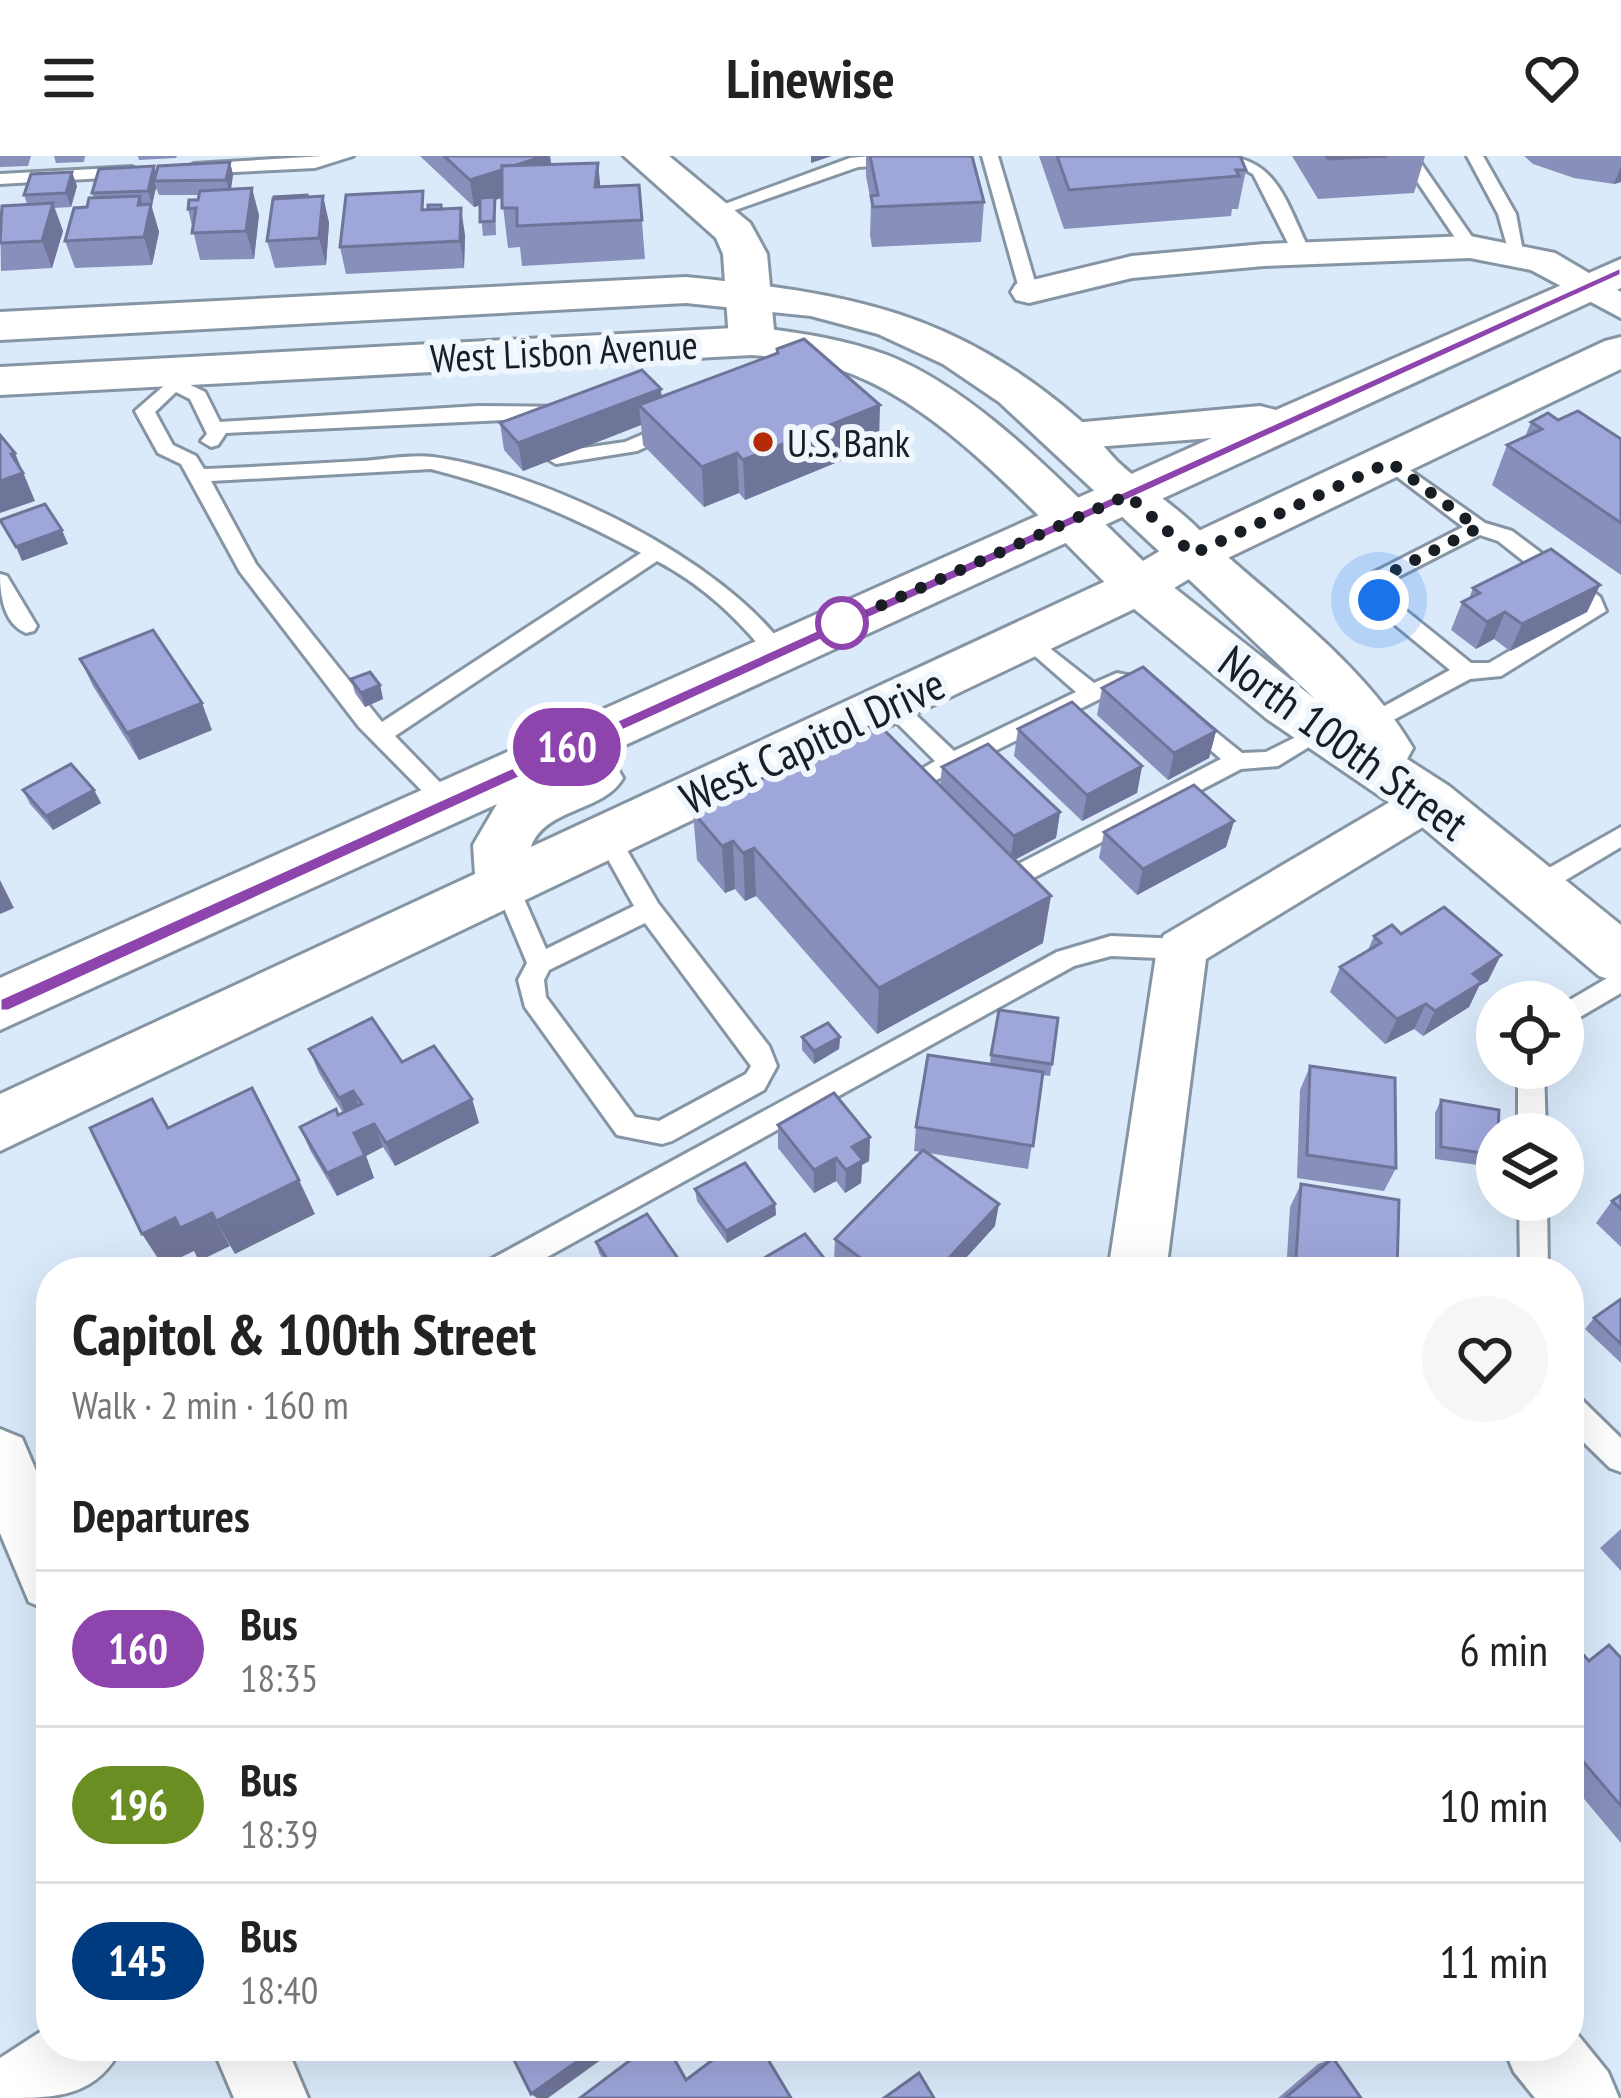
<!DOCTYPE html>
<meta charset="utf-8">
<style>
body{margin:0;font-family:"PT Sans Narrow",sans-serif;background:#f6f6f6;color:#222;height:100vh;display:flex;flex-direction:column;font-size:45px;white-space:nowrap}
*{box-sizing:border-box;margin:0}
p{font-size:39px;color:#767676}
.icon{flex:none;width:66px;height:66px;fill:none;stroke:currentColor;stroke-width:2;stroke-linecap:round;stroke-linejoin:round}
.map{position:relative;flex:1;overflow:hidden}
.sheet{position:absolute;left:36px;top:1101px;width:1548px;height:804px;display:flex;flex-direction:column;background:#fff;border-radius:48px;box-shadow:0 12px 48px #0002}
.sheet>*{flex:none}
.badge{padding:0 24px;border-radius:39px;font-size:42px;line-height:78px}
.controls{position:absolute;left:1476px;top:825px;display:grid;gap:24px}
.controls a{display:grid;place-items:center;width:108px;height:108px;border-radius:50%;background:#fff;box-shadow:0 12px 48px #0002;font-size:60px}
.you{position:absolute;width:60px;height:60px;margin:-30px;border:9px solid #fff;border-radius:50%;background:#1a73e8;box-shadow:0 0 0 18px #1a73e833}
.map>.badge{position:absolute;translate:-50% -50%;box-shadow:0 0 0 6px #fff}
h2{padding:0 36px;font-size:45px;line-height:108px}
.round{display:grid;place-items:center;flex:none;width:126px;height:126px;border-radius:63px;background:#f6f6f6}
.overview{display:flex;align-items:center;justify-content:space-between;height:204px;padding:0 36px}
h1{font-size:57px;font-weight:700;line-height:90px}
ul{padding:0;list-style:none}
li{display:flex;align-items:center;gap:36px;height:156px;padding:0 36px;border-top:3px solid #e0e0e0}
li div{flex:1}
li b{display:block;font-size:45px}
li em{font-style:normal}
li .badge{min-width:132px;font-weight:700;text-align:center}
header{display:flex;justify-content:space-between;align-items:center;height:156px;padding:0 36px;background:#fff;font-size:54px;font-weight:700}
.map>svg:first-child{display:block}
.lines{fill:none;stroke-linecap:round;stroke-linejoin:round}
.service-casing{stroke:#8695a4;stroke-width:6}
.minor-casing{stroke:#8695a4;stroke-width:6}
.tertiary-casing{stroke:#8695a4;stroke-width:6}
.secondary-casing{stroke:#8695a4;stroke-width:6}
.primary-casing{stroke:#8695a4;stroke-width:6}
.service{fill:#fff;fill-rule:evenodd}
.minor{fill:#fff;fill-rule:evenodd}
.tertiary{fill:#fff;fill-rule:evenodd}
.secondary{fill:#fff;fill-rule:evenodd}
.primary{fill:#fff;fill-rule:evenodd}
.wall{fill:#888fbb}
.shaded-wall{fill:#6f7499}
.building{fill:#9ea6da;stroke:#6f7499;stroke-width:3}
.line{fill:#8e44ad;stroke:#fff;stroke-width:3}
.walk{stroke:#181e24;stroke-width:12;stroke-dasharray:0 21.6}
.poi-dot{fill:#b42908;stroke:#eff6fc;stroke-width:4.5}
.stop-dot{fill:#fff;stroke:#8e44ad;stroke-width:6}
.labels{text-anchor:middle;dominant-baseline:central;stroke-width:12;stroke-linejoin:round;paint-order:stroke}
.far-street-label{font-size:39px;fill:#181e24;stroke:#eff6fc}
.far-poi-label{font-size:39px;fill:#181e24;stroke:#eff6fc;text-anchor:start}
.street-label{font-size:45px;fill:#181e24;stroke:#eff6fc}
</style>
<header><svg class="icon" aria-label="menu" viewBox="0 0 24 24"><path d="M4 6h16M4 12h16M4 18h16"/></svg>Linewise<svg class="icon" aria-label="heart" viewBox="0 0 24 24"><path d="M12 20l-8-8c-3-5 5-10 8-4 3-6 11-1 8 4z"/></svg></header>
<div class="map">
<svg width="1621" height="1942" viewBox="0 0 1621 1942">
<rect width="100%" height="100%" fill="#daeafa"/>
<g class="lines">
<g class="service-casing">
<g id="service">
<polygon points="323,0 353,0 315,12 194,18 186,13 194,8"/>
<polygon points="870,0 948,0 940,5 858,11 718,60 703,56 850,2"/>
<polygon points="982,0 998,0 1038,136 1035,140 1020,136"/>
<path d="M1218 0C1279 0 1286 49 1311 97L1308 101 1293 97 1253 18Z"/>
<polygon points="1400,0 1416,0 1479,91 1476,95 1464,95"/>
<polygon points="1467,0 1483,0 1516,58 1524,101 1509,97 1498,58"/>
<polygon points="132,11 140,16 138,20 0,28 0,18"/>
<path d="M174 221 205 236 220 266 478 250 574 251 577 255 567 261 226 277 218 289 211 291 201 285 207 278 190 243 176 236 155 256 173 289 196 300 204 313C256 311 308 308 360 305 383 304 410 298 433 301 544 316 724 403 788 496L785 501H769C737 462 703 429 657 405L395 580 459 646 447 655 439 652 359 571 240 416 181 308 158 297 135 255ZM431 313C507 332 572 360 641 397L382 566 256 408 211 325Z"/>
<polygon points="674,265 681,267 681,275 637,295 556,308 546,302 556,296 625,286"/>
<path d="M1390 300 1485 367 1512 375 1600 441 1606 455 1501 520 1470 523 1367 578 1359 576V564L1450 514 1371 449 1364 432 1373 417 1463 371 1383 310 1380 306ZM1480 379 1498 385 1583 452 1489 507H1471L1389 441 1386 432 1388 426Z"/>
<path d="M0 418 7 420 37 470 34 475 26 477C4 468 0 440 0 418Z"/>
<polygon points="1028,475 1094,527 1117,517 1142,522 1145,527 1134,535 1120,533 926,629 932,637 928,643 912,643 898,627 935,605 882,552 882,542 898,542 954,595 1076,536 1020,487 1020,477"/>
<polygon points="1185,551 1242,597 1266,596 1324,567 1335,575 1278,610 1241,613 1016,731 998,731 985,716 988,710 997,707 1009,713 1221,603 1177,565 1174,559"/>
<path d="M607 671 615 674 658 747 769 890 777 910 764 934 672 985 662 988 617 979 525 851 518 824 527 807 494 728 506 719 515 722 546 793 634 750 595 680ZM645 767 751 910 746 918 659 965 635 961 546 841 544 824 549 814Z"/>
<polygon points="1621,671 1621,691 1544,737 1526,737 1523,731 1526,725"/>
<polygon points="1111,780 1182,783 1195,793 1182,803 1111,800 1074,810 520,1116 480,1116 484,1107 1057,796"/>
<polygon points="1621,814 1621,837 1563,871 1563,848"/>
<polygon points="1518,912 1544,912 1546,978 1518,978"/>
<polygon points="1519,1044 1547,1044 1548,1116 1520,1116"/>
<polygon points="1569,1238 1580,1242 1621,1282 1621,1316 1610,1312 1569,1272"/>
</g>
</g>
<g class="minor-casing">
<g id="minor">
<polygon points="1470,80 1555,97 1621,136 1621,162 1531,114 1470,102 1264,110 1132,122 1029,147 1016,144 1011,136 1016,128 1132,100 1264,88"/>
<polygon points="1429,628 1446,633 1453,645 1446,657 1206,803 1166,1116 1108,1116 1157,793 1164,779 1412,633"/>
<polygon points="0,1273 22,1282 51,1350 51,1455 29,1446 0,1377"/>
<polygon points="1569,1868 1608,1916 1619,1942 1535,1942 1514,1916 1503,1890 1569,1890"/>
<path d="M51 1869V1890H122C97 1942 56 1942 0 1942V1902Z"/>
<polygon points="212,1890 286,1890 308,1942 234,1942"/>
</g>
</g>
<g class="tertiary-casing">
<g id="tertiary">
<polygon points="624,0 669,0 750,67 767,98 775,185 768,195 752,199 736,195 729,185 723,98 716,82"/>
<path d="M1193 382 1211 386C1281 449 1365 510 1413 592L1407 603 1449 630 1621 769V827L1599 820 1409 660 1267 563 1121 442 1113 430 1121 418 1139 413 1157 418 1315 543 1175 410 1167 398 1175 386Z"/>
</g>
</g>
<g class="secondary-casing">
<g id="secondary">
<path d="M686 121C848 137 953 154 1081 265 1094 277 1105 293 1118 306 1150 336 1195 361 1219 398L1211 410 1193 414 1175 410 999 246 943 208 878 178 811 160 686 147 0 184V156Z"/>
<path d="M752 171C797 176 844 183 887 199 988 239 1078 345 1157 418L1165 430 1157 442 1139 447 1121 442C1043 368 953 258 852 218 820 206 786 202 752 199L0 239V211Z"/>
</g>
</g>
<g class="primary-casing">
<path id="primary" d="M1621 103V132L597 602 615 608 623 622C604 656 544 652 531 691L1121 418 1175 386 1605 185 1621 181V213L1211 410 1157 442 0 995V938L475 718 473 689 497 648 0 874V822L1212 282 1068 293 1051 289 1044 279 1051 269 1260 250 1276 254Z"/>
</g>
<use href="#service" class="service"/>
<use href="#minor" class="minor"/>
<use href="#tertiary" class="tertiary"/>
<use href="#secondary" class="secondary"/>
<use href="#primary" class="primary"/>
</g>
<g class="wall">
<polygon points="0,0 31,0 28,10 0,11"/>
<polygon points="54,0 85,0 84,6 56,7"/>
<polygon points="138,0 177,0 176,2 139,4"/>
<polygon points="420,0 550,0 551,9 601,31 639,29 645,103 522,110 520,91 508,92 502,42 495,44 496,79 483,80 480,49 474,51"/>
<polygon points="866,0 972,0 984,46 981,86 872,91 870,79 871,46 866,20"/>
<polygon points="1039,0 1240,0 1246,14 1238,53 1232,53 1231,60 1064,73"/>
<polygon points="1292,0 1425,0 1414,37 1318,43"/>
<polygon points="1524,0 1621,0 1621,26 1614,28 1574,22 1533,8"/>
<polygon points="230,6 233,19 231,33 259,59 254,103 200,104 188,53 198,44 199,39 159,39 156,32 151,49 159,76 152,109 75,112 65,85 94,42 92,37 154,10 156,17"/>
<polygon points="77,30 71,51 54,52 63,75 52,112 1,115 0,55 27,48 24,39"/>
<polygon points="323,40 329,67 326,109 275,112 267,85 308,41"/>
<polygon points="427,53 442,53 465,79 464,112 346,118 340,91"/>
<polygon points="777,197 879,289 745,344 739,337 704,351 643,289 641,269 523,315 504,294 500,267 662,241"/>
<polygon points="1558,264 1621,283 1621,419 1492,329 1507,289 1525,281 1531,266"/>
<polygon points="1600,429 1587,456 1510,495 1494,483 1476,493 1451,474 1462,446 1469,443 1473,432"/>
<polygon points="80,503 212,574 139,604 93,530"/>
<polygon points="351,523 380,529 383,543 365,551 355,537"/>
<polygon points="1102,532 1216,575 1209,602 1168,624 1097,559"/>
<polygon points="1018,573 1142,610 1137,637 1082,665 1014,600"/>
<polygon points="942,611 1060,656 1056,682 1015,704 1043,787 877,878 756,740 745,745 735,733 725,737 697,704 693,656 940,630"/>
<polygon points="23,634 94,634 101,647 53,674 30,648"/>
<polygon points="1234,665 1226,691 1137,739 1099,702 1104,676"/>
<polygon points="1401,778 1488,825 1479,830 1469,851 1423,880 1414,873 1385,888 1330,836 1340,811 1368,794 1374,780"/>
<polygon points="802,881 840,881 839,893 814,908 802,894"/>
<polygon points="309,893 402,906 472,943 479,967 395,1010 383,991 366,1000 374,1022 337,1040 310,994 300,971 343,957 319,917"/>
<polygon points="991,899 1052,908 1050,920 1043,919 1028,1013 928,997 995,1070 953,1116 849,1116 834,1105 835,1083 921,996 914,995 916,971 990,908"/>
<polygon points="1310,910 1396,1012 1384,1035 1297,1022 1300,934"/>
<polygon points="1441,944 1497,978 1497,1002 1492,1011 1435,1003 1435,957"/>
<polygon points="778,969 870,981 869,1005 862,1009 861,1027 845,1037 836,1025 814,1037 778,992"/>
<polygon points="1301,1028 1397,1116 1286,1116 1290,1051"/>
<polygon points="695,1033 775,1048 776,1059 727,1087 697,1045"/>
<polygon points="1621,1039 1621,1091 1596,1067 1612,1045"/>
<polygon points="596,1086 677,1101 678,1112 671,1116 611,1116 599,1097"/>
<polygon points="1621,1143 1621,1207 1585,1173 1594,1162"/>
<polygon points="1621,1373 1621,1415 1600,1392"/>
<polygon points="1569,1483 1589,1505 1621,1502 1621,1687 1569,1625"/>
<polygon points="1333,1902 1361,1942 1278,1942 1318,1908"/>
</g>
<g class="shaded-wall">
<polygon points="544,0 550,0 553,25 495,44 496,79 495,45 474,51 470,24"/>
<polygon points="811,0 832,0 811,7"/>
<polygon points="230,6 233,19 230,38 226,24"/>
<polygon points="598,7 602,46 599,70 595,31"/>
<polygon points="154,10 158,25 154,25 156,32 152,49 148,35"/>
<polygon points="1621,10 1621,26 1614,28"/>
<polygon points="72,16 77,30 71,51 66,37"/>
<polygon points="252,32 259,59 254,103 246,75"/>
<polygon points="140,40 147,63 151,48 159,76 152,109 144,81 138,49"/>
<polygon points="323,40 329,67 326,109 319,82"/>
<polygon points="53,47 63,75 52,112 42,85"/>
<polygon points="461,52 465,79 464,112 460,85"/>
<polygon points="661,233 663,260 639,249 641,269 523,315 518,287"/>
<polygon points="880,249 879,289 745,344 743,304"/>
<polygon points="15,297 35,345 0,357 0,325 11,298"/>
<polygon points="737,297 739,337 704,351 702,311"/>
<polygon points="62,374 68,388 22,405 16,391"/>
<polygon points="1600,429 1587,456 1510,495 1522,468"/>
<polygon points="1505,456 1494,483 1476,493 1487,466"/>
<polygon points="380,529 383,543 365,551 361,537"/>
<polygon points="202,547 212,574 139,604 127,577"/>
<polygon points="1216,575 1209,602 1168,624 1174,597"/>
<polygon points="1142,610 1137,637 1082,665 1087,639"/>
<polygon points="94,634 101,647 53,674 46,660"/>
<polygon points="1060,656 1056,682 1010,706 1014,680"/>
<polygon points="1234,665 1226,691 1137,739 1143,713"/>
<polygon points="733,685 735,733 725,737 722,690"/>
<polygon points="754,692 756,740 745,745 743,697"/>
<polygon points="0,724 14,752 0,758"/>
<polygon points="1051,740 1043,787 877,878 879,832"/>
<polygon points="1501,799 1488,825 1479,830 1469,851 1423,880 1435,855 1473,818"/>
<polygon points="1426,848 1414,873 1385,888 1397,863"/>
<polygon points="840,881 839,893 814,908 814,895"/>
<polygon points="353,935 363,959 349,966 339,942"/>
<polygon points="472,943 479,967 395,1010 386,987"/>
<polygon points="374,968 383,991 366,1000 374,1022 337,1040 327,1017 354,977"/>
<polygon points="870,981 869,1005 862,1009 861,1027 845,1037 846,1014 852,991"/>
<polygon points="836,1002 836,1025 814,1037 814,1014"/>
<polygon points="299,1024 315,1058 235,1098 216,1065"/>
<polygon points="775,1048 776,1059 727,1087 726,1075"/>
<polygon points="999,1048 995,1070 953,1116 936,1116"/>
<polygon points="212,1057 230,1090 199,1105 194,1095 163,1110 142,1078 175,1062"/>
<polygon points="677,1101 678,1112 671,1116 649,1116"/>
<polygon points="599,1890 620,1890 548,1942 537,1942 531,1938"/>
</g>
<g class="building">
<polygon points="444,0 544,0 513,10 502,10 502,14 470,24"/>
<polygon points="870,0 972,0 984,46 873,51 871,40 878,39"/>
<polygon points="1057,0 1240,0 1246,14 1236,14 1239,20 1069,34"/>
<polygon points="1326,0 1387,0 1328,3"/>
<polygon points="230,6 226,24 154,25 158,10"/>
<polygon points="598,7 595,31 639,29 642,64 517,70 517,52 502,52 502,10"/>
<polygon points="154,10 148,35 92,37 99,13"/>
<polygon points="72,16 66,37 24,39 31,18"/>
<polygon points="252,32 246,75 192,77 196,52 188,53 189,44 198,44 200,35"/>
<polygon points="423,35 422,54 461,52 460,85 340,91 346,39"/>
<polygon points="307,39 307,41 274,43 274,41"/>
<polygon points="140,40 138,49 151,48 144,81 65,85 74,52 87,51 89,42"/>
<polygon points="323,40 319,82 267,85 273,43"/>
<polygon points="495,41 494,65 480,66 480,42"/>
<polygon points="53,47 42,85 0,87 2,50"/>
<rect x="428" y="49" width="13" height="4"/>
<polygon points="804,183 880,249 743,304 737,297 702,311 639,249 778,197 777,193"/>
<polygon points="642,214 661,233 518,287 500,267"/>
<polygon points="1578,255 1621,283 1621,367 1507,289 1542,273 1531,266 1548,257 1558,264"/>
<polygon points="0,279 15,297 11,298 23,317 0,325"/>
<polygon points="45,348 62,374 16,391 0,364"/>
<polygon points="1551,393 1600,429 1522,468 1505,456 1487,466 1462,446 1480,437 1473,432"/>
<polygon points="153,474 202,547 127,577 80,503"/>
<polygon points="1143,511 1216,575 1174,597 1102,532"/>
<polygon points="370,516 380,529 361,537 351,523"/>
<polygon points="1072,546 1142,610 1087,639 1018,573"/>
<polygon points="877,567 1051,740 879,832 754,692 743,697 733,685 722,690 693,656"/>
<polygon points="988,588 1060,656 1014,680 942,611"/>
<polygon points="71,608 94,634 46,660 23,634"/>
<polygon points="1194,629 1234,665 1143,713 1104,676"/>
<polygon points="1444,751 1501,799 1473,818 1482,826 1435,855 1426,848 1397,863 1340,811 1381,787 1374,780 1392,769 1401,778"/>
<polygon points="999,854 1058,862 1052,908 991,899"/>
<polygon points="372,862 402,906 434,890 472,943 386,987 374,968 354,977 365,999 327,1017 300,971 336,953 338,959 362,948 353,935 339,942 309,893"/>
<polygon points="828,867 840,881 814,895 802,881"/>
<polygon points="928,899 1043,916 1033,990 916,971"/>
<polygon points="1310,910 1395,922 1396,1012 1307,999"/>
<polygon points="252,932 299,1024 216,1065 212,1057 180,1072 175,1062 142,1078 90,972 152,943 168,972"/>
<polygon points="834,937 870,981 852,991 863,1004 846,1014 836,1002 814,1014 778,969"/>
<polygon points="1441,944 1499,954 1497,999 1441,991"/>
<polygon points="923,994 999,1048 936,1116 879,1116 835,1083"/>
<polygon points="745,1007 775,1048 726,1075 695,1033"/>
<polygon points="1301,1028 1399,1044 1397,1116 1295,1116"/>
<polygon points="1621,1039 1621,1053 1612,1045"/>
<polygon points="647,1058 677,1101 649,1116 616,1116 596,1086"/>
<polygon points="805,1078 835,1116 740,1116"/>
<polygon points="554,1109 559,1116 541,1116"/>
<polygon points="1621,1143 1621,1188 1594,1162"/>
<polygon points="1569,1235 1580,1246 1569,1255"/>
<polygon points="1569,1483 1589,1505 1609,1489 1621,1502 1621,1650 1569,1589"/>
<polygon points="507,1890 599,1890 531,1938"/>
<polygon points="649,1890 667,1890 686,1924 731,1890 760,1890 791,1942 580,1942"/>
<polygon points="1333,1902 1361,1942 1285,1942"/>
<polygon points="919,1917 934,1942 884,1942"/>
</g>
<polygon class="line" points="1621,111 1621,119 8,855 0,855 0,843"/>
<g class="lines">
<polyline class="walk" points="842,467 1128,339 1193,398 1390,306 1478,372 1380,422 1375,432 1379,444"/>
</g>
<circle class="poi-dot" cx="763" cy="286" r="12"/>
<circle class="stop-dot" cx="842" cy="467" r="24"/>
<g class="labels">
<g class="far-street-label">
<text transform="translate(564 195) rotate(-3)">West Lisbon Avenue</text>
</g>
<g class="far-poi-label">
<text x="787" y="286">U.S. Bank</text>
</g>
<g class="street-label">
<text transform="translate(812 584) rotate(-25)">West Capitol Drive</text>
<text transform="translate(1344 586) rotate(36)">North 100th Street</text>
</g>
</g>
</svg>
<div class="controls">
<a><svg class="icon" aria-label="locate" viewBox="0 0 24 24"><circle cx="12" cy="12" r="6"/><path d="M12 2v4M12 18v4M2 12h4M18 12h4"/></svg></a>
<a><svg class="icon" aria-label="layers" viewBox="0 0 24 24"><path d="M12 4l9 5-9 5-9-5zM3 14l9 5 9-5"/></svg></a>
</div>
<div class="you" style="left:1379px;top:444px"></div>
<b class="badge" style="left:567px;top:591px;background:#8e44ad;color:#fff">160</b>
<section class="sheet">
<div class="overview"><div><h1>Capitol &amp; 100th Street</h1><p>Walk · 2 min · 160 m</p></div><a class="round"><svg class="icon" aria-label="heart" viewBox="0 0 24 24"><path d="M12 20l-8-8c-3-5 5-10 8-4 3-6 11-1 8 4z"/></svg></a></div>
<h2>Departures</h2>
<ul>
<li><span class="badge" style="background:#8e44ad;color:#fff">160</span><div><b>Bus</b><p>18:35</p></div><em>6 min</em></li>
<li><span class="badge" style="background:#6b8e23;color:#fff">196</span><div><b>Bus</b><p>18:39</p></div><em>10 min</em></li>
<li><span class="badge" style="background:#003b80;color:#fff">145</span><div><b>Bus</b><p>18:40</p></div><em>11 min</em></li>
</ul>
</section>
</div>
